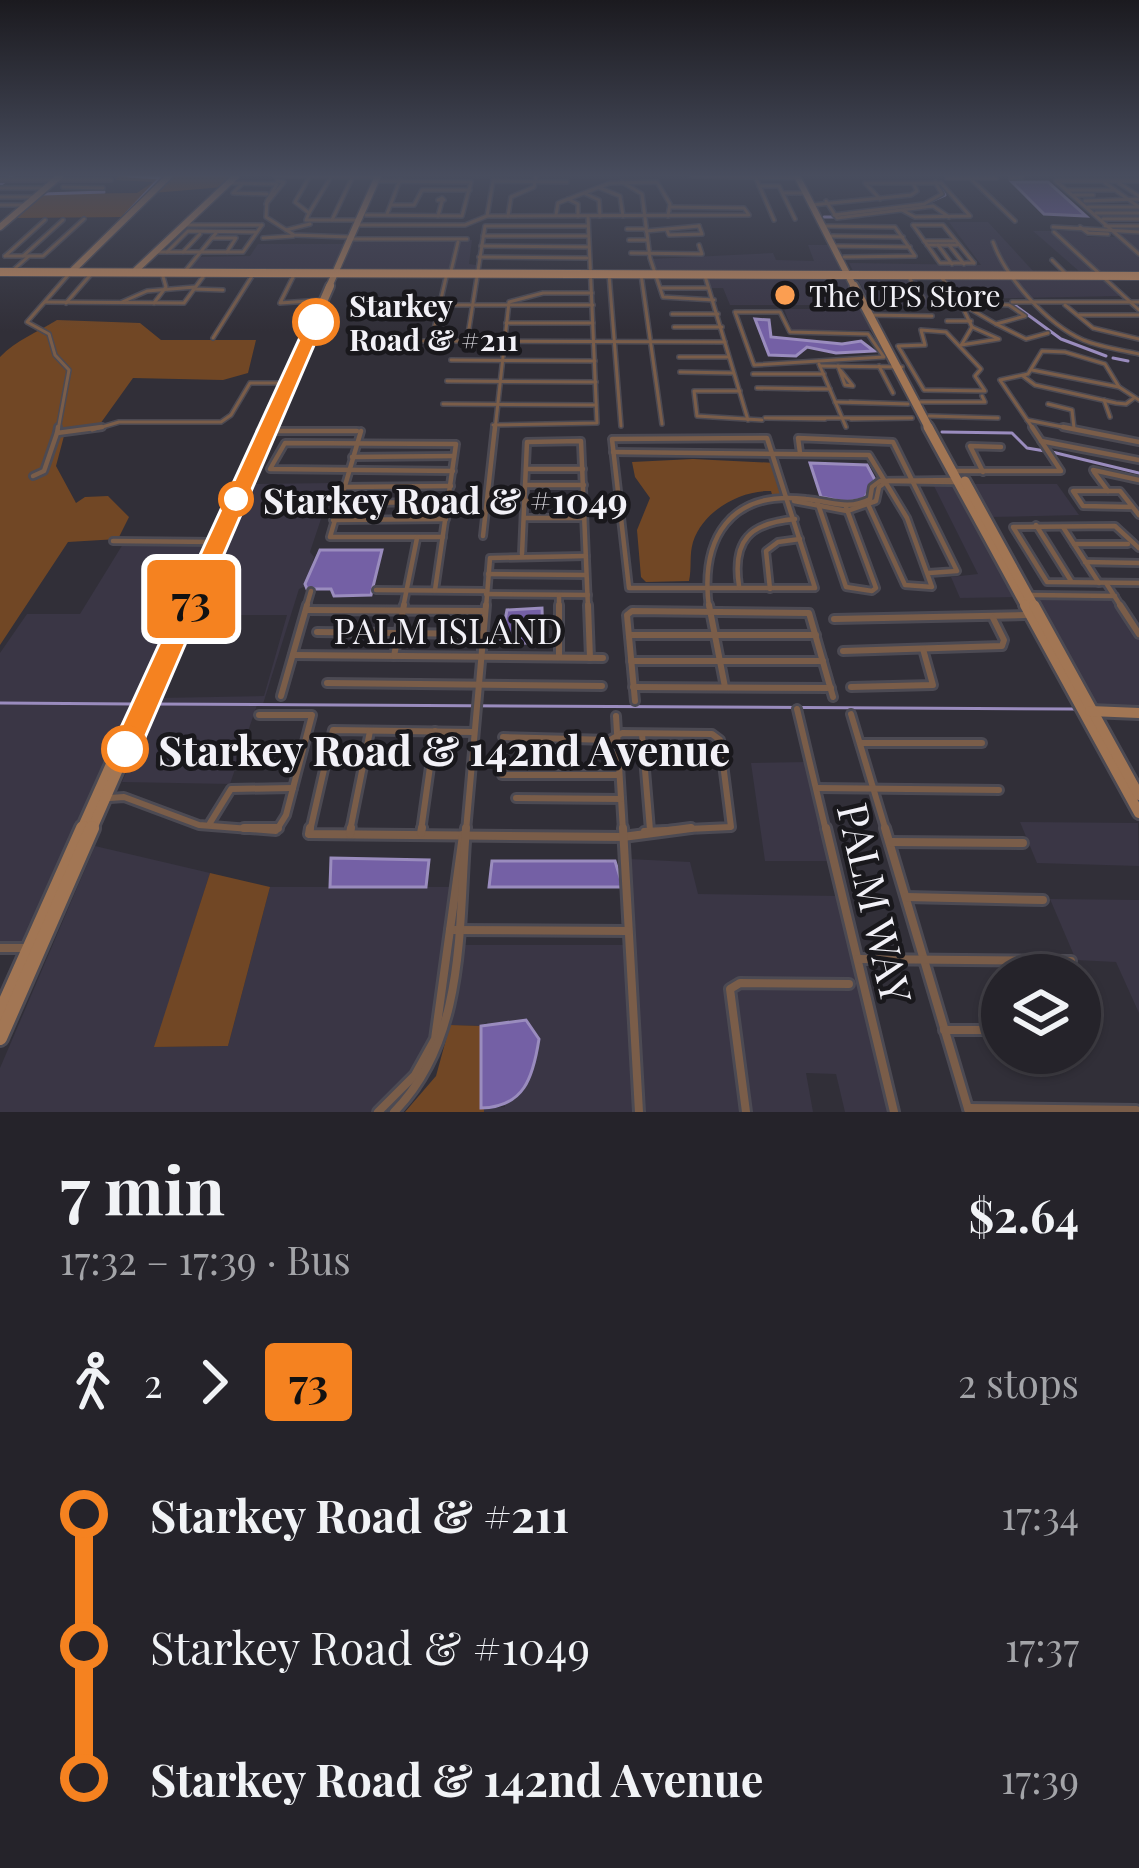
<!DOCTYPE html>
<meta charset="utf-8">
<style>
body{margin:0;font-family:"Playfair Display",serif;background:#2d2b32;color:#f1f3f6;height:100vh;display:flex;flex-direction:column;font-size:45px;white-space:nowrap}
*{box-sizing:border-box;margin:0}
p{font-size:39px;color:#a3a4a8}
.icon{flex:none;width:66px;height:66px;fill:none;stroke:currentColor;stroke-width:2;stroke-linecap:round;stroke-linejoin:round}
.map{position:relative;height:1112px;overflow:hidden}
.drawer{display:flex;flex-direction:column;background:#25232a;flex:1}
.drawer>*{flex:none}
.badge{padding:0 24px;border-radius:9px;font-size:42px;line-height:78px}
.fabs{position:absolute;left:981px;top:954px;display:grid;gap:24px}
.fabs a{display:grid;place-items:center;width:120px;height:120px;border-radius:50%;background:#25232a;box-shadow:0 3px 9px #0004,0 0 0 3px #424047;font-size:60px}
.map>.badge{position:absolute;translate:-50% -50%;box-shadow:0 0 0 6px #fff}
.legs{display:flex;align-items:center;gap:18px;height:132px;padding:0 60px;font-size:39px}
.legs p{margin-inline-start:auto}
.summary{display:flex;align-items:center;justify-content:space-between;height:204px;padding:0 60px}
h1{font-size:66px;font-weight:700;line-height:90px}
ul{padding:0 60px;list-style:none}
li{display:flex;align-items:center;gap:42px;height:132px;font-size:45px}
li i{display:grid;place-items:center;width:18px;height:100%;margin:0 15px;background:currentColor}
li i::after{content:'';width:30px;height:30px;margin:-15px;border:9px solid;border-radius:50%;background:#25232a}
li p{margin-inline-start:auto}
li:first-child i{background:linear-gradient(#0000 50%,currentColor 0)}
li:last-child i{background:linear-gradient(currentColor 50%,#0000 0)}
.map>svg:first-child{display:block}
.built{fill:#3a3645}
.green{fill:#714725}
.water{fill:#7460a5;stroke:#9a8cbe;stroke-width:3}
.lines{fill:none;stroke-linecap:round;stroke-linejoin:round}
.stream{stroke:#9a8cbe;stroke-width:3}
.street-far3-casing{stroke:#4c4a53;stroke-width:6}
.street-far2-casing{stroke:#4c4a53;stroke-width:10}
.street-far1-casing{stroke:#4c4a53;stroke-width:12}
.street-casing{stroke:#4c4a53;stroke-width:14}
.secondary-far4-casing{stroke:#4c4a53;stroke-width:9}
.secondary-far3-casing{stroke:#4c4a53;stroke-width:12}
.secondary-far2-casing{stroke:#4c4a53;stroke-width:15}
.secondary-far1-casing{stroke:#4c4a53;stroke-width:16}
.secondary-casing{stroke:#4c4a53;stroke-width:20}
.primary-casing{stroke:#4c4a53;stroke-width:10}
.street-far3{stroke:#7a5d49;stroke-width:3}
.street-far2{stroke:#7a5d49;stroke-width:4.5}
.street-far1{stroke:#7a5d49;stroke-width:6}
.street{stroke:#7a5d49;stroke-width:8}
.secondary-far4{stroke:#a27654;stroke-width:6}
.secondary-far3{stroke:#a27654;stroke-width:8}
.secondary-far2{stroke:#a27654;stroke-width:9}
.secondary-far1{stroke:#a27654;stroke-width:10}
.secondary{stroke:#a27654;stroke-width:14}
.primary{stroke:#c1885c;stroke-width:8}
.line-1{fill:#f58220;stroke:#fff;stroke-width:3}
.poi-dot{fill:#fb9e51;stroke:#19181c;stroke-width:4.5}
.stop-1-dot{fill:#fff;stroke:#f58220;stroke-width:6}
.labels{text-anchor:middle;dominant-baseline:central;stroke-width:9;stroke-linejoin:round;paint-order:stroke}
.far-poi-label{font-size:30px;fill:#f2f1f7;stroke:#19181c;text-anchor:start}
.far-stop-label{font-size:30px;font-weight:bold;fill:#f2f1f7;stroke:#19181c;text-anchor:start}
.stop-label{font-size:36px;font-weight:bold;fill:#f2f1f7;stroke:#19181c;text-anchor:start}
.street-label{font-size:36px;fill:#f2f1f7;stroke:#19181c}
.near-stop-label{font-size:42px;font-weight:bold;fill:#f2f1f7;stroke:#19181c;text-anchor:start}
.near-street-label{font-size:42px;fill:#f2f1f7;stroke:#19181c}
</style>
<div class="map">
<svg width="1139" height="1112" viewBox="0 0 1139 1112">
<rect width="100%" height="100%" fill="#312f38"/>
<g class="built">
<polygon points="949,222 988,222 1034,272 853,271 849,263 981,265"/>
<polygon points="1033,231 1081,231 1088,237 1116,237 1113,232 1139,233 1139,272 1080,272"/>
<polygon points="353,240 472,240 469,264 476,265 475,271 453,270 457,241 450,270 342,270"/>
<polygon points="258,244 346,244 333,270 189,269 198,257 250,256"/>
<polygon points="808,245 830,245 843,272 655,271 652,259 773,253 776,260 814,261"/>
<polygon points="706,275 844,276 873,330 792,330 784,309 848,309 843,305 730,305 723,288 710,288"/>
<polygon points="856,276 914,276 935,307 872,306"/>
<polygon points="942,276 1104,278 1122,296 957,299"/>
<polygon points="932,482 955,482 1019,597 960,598 951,577 978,574"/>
<polygon points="333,483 310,552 314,557 306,586 299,589 263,704 257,705 230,784 122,782 158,698 264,696 287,615 193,615 250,484"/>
<polygon points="972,484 1057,484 1079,515 991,517"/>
<polygon points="123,544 207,545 27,945 0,945 0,653 27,614 80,614"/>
<polygon points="1037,596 1115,596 1139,632 1139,711 1100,710"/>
<polygon points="808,762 833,861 765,861 751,763"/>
<polygon points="1020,822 1138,823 1139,866 1037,863"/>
<polygon points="95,846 210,873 155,1047 228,1046 270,887 451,887 440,1006 432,1037 413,1073 372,1112 0,1112 0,1068"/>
<polygon points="629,859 690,862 698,894 842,896 891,1112 845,1112 836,1074 806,1073 813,1112 748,1112 733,991 741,986 852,986 851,981 739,980 727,988 743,1112 642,1112"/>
<polygon points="1050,899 1139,900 1139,1013 1116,962 1076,960"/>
<polygon points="459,945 626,945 636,1112 484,1112 483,1108 505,1107 487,1022 481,1026 450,1025"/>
</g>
<g class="green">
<polygon points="119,176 239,176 223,187 153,193 128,217 13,218 45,194 137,193 153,182 115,180"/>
<path d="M57 320 140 323 161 340H256L248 373 223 380 133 378 95 431 64 436 56 466 76 503 85 497 108 496 129 517 118 539 68 542 0 645V357C16 340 38 332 57 320Z"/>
<path d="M693 459 776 463 785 496 773 498 771 491C740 490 703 511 693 542 689 555 692 568 689 581L646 582 641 577 637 530 650 498 635 477 632 462Z"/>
<polygon points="210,873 270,887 228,1046 154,1047"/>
<polygon points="450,1025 481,1026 484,1112 405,1112 436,1076"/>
</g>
<g class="water">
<polygon points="1012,182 1048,182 1086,216 1044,214"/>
<polygon points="755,319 769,320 771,337 842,344 861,341 874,351 836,353 807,347 796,356 769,355"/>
<polygon points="810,463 867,465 875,480 864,499 845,502 821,497"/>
<polygon points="320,550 382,550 371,595 334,596 331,589 307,589 305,584"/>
<polygon points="542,608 543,642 506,644 501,640 507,610"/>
<polygon points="331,858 429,860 426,887 330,887"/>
<polygon points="492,861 615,861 623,887 489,887"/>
<path d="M526 1020 539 1039C533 1078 524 1107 481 1108V1026Z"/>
</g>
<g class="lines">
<g class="stream">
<polyline points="0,185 12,176"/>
<polyline points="43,194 104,192"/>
<polyline points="922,205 945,195 939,185"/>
<polyline points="126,214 160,178 129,176"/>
<polyline points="824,217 833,217"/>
<polyline points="1013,304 1061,339 1106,356"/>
<polyline points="1113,358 1128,361"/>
<polyline points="942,432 1012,433 1027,448 1045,451"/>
<polyline points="1052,452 1139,473"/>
<polyline points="0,703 132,704"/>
<polyline points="153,704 1076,709"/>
</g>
<g class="street-far3-casing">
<g id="street-far3">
<polyline points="275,176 377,177"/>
<polyline points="310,176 295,202 309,213 306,220 359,220"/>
<polyline points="692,176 798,178"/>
<polyline points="755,176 774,220"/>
<polyline points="968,176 1015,221"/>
<polyline points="947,178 996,178"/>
<polyline points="1011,178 1022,177"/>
<polyline points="0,180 111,180"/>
<polyline points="1056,181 1139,254"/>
<polyline points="1056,181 1139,181"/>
<polyline points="622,182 642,194 650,258 663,297 714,300"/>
<polyline points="1104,182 1139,207"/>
<polyline points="228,183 277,184 267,201 266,217 294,235 349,237"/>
<polyline points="243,183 233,193 267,194"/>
<polyline points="865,183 880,199"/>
<polyline points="866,183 941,183 970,216 915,217 902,210"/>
<polyline points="1119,183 1139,196"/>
<polyline points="759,186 779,186 795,219"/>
<polyline points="63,187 103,188"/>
<polyline points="0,188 42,188"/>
<polyline points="600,188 620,196 623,216"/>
<polyline points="1067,190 1115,190"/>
<polyline points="783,193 806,193"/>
<polyline points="586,194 599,200 600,216"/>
<polyline points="1074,195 1093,195"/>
<polyline points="0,197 35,197"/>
<polygon points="442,198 444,200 438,200"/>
<polyline points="568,199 578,204 578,216"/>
<polyline points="826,201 837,218 933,206 949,217"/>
<polyline points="1085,201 1139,199"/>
<polyline points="266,204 284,182 277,181"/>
<polyline points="0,205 24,205"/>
<polyline points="391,205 414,205 422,190 470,190"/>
<polyline points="812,205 911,195 917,191 914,185"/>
<polyline points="1088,207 1139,207"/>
<polyline points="309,213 331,177"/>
<polyline points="1096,213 1139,213"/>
<polyline points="387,214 400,180"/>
<polyline points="366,215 462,216 471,182 376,181"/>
<polyline points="556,215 558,203 610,183 657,182 670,204 668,216"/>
<polyline points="834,215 924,204 942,194 935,182"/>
<polyline points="438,216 442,201"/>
<polyline points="487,216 493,181 567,182"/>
<polyline points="508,216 511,197 534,187 536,176"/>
<polyline points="1103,219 1139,219"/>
<polyline points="332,220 353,176"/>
<polyline points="184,225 262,225"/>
<polyline points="357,225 465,225 487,216 749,215 744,208 670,207"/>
<polyline points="913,225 940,263 974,263"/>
<polyline points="913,225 943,225 974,263"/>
<polyline points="822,226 895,227 915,256 844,257"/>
<polyline points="1105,226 1139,226"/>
<polyline points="1053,227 1139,232"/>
<polyline points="1080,227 1088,233 1108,234"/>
<polyline points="627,229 645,229"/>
<polyline points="286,230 310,224"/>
<polyline points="667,230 669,235 702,234 699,226"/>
<polyline points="646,231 699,226"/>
<polyline points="1054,232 1139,310"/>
<polyline points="483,236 588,236"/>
<polyline points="832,236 903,237"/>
<polyline points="212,238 236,238 227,252"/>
<polyline points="263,238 293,236"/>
<polyline points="349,239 467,239"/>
<polyline points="629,240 647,240"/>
<polyline points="924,241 954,241"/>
<path d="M993 242C1006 278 1047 324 1083 340 1100 347 1121 350 1139 354"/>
<polyline points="927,245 957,245"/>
<polyline points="938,245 952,264"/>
<polyline points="949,245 964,264"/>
<polyline points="481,246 589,247"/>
<polyline points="833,246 910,247"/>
<polyline points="156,252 243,252 262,225"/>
<polyline points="167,252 188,231 255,232"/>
<polyline points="183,252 200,234"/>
<polyline points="631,253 702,254 699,245"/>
<polyline points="5,256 43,256 84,219"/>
<polyline points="5,256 45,220"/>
<polyline points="23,256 63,220"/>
<polyline points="479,257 587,258"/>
<polyline points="1052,260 1066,274"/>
<polyline points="186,270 216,233"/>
<polyline points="451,271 458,242"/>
<polyline points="11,272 29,256"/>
<polyline points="295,273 280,303 323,300"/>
<polyline points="609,274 621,426"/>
<polyline points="641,274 662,424"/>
<polyline points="705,276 748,420"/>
<polyline points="908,276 923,298"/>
<polyline points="942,278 960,303"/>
<polyline points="661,288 708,288"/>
<polyline points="193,289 223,290"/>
<polyline points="45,302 184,303 205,274"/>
<polyline points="122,302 147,291 195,287"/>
<polyline points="1012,302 1139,302"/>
<polyline points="66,303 93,272"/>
<polyline points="154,303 166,287 162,273"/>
<polygon points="960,303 1009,305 1025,316 996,324"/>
<polyline points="425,305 593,305"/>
<polyline points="1065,305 1093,328 1139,339"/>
<polygon points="735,312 780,312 790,332 868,334 884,357 754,365"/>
<polyline points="672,314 718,314"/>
<polyline points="868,315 932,316"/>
<polyline points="1079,315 1139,315"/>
<polyline points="947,321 971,321"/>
<polyline points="506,323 593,323"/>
<polyline points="996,324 1026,339 1048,333"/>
<polyline points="674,327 722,327"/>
<polygon points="921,330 946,332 981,369 975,376 985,391 924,390 898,346 925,345"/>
<polyline points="213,338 254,273"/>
<polyline points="432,338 447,273"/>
<polyline points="423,341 725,342"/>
<polyline points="467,341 485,226 588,226"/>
<polyline points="962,344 972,327 963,308"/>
<polyline points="961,345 999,339 972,327"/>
<polyline points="679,357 727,357"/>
<polyline points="451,360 595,361"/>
<polyline points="819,364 846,427"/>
<polyline points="820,366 902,367"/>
<polyline points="838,366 845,385 853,386 840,370"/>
<polyline points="879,366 893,393 880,368"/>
<polyline points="1032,370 1119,387"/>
<polyline points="680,372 733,373"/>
<polyline points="753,374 824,374"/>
<polyline points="1023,376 1035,385 1116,403 1126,404 1134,398"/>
<polyline points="447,381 596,382"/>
<polyline points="809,389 757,388 830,389"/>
<polyline points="740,391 694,391 697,416 762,420"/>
<polyline points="1104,400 1110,417"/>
<polyline points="835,402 908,404 850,402"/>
<polyline points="915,402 985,402 982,396"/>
<polyline points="443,404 596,405"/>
<polyline points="1048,404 1072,410 1074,428"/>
<polyline points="929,416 998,418"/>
<polyline points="825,419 765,418 912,418 851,419"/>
<polyline points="1027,420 1078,430"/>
<polyline points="493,425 597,423 588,216"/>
<polyline points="58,430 69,370 55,355 49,334 27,322 69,274"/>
<polyline points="92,430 119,422 221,422 231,415 250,383 286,383"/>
<polyline points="495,430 509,302 543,293 592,293"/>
<polyline points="1034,430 1000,380 1028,374 1042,351 1065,352 1105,364 1119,387 1139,400"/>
</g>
</g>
<g class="street-far2-casing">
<g id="street-far2">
<polyline points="58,427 57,433 102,427"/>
<polyline points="1063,427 1139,442"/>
<polyline points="260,431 357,431"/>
<polyline points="361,431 330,537 443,537"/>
<polygon points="767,438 815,588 629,588 612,439"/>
<polyline points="1041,441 1139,460"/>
<polyline points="613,452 869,455 907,518 932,587 905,585 867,502"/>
<polyline points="800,453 798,438 893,442 957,571 929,573"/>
<polyline points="352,457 454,456"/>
<polyline points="526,469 583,469"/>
<polyline points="1093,470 1139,480"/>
<polyline points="954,471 1061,471 1032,427"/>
<polyline points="983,472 970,446 1001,447"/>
<polyline points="1094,472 1108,491"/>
<polyline points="33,476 44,471 57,433"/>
<polyline points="888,481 954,482"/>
<polyline points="525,485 584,485"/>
<polyline points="343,487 451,486"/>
<polyline points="525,501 584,501"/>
<polyline points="794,501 847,511 876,501 879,487 886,482"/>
<polyline points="817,501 846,587 872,591 876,588 846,507"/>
<polyline points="338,503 446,502"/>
<polyline points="1132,507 1083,506 1073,491 1120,491 1139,515"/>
<polyline points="524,518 584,518"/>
<polyline points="333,520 446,519"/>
<polyline points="1036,525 1071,581"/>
<polyline points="1063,527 1099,583"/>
<polyline points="483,536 495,427"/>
<polyline points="113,541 216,542"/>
<polyline points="1074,544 1128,544"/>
<polyline points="1139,548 1115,526 1013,527 1047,582 1139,583"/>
<polyline points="522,554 527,442 581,441 588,608"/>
<polyline points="1085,562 1139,563"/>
<polyline points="488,574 585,575"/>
<polyline points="1106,583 1122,608"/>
<path d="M739 586C732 540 750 523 795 519"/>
<polyline points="770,589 766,551 778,542 800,539"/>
<polyline points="376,590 484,591"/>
<polyline points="435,590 456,444 285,443 270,469 453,471"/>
<polyline points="486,594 588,595"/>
<polyline points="559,595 559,608"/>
<polyline points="1031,595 1115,596"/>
<polyline points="306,608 311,591"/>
<polyline points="403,608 417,538"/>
<polyline points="486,608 490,558 586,556"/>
<path d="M709 608C700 538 730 490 806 499 830 501 848 511 870 499L872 487 880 481 954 480"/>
</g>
</g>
<g class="street-far1-casing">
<g id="street-far1">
<polyline points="559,605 559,655"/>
<polyline points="588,605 590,658"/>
<polyline points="709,605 725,687"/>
<polyline points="1120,605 1139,634"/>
<polyline points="306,610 484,611"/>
<polyline points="834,619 1026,615"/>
<polyline points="317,632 480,634"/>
<polyline points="629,635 816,635"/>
<polyline points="843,651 1002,646 1004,640 993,618"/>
<polyline points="293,655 603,658"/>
<polyline points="394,656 404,605"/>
<polyline points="631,661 823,661"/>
<polyline points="327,683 602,686"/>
<polyline points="633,687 831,688"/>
<polyline points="851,687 933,685 923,649"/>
<polyline points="281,696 307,605"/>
<polyline points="635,701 627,615 632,611 809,613 833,697"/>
<polyline points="797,709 826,831"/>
<polyline points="851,714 886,831"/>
<polyline points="616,716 623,831"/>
<polyline points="642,734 650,830"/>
<polyline points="503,737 610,740 622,733 712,734 720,740 731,827 644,831"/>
<polyline points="860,743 982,743"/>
<polyline points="502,775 619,775"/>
<polyline points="818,788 999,790"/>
<polyline points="110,798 124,797 199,825 276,831 286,815 312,715 259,715"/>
<polyline points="516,798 621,799"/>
<polyline points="210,823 231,789 293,788"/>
<polyline points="310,831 333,730 472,732"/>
<polyline points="350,831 370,731"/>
<polyline points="421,831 435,731"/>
<polyline points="466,831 486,605"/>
</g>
</g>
<g class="street-casing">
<g id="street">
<polyline points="244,828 278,828"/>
<polyline points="310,828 309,834 623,837 691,828"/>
<polyline points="623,828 639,1112"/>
<polyline points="826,828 894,1112"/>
<polyline points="885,828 969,1112"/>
<polyline points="421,833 422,828"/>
<polyline points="350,834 351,828"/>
<polyline points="890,842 1023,843"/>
<polyline points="906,897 1043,900"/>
<polyline points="450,930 628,931"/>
<polyline points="0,948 24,948"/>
<polyline points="858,959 1071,961"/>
<polyline points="944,1030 1002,1030"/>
<polyline points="1080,1031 1089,1031"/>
<polyline points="968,1108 1136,1110"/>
<polyline points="378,1112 415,1075 435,1039 463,835"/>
<path d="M394 1112C467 1038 458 926 466 828"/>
<polyline points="746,1112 730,989 740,983 849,984"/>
</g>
</g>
<g class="secondary-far4-casing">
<g id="secondary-far4">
<polyline points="797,176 855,289"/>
<polyline points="0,227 60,176"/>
<polyline points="73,270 169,176"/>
<polyline points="136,270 236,176"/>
<polyline points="328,289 378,176"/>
</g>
</g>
<g class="secondary-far3-casing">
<g id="secondary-far3">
<polyline points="854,286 930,430"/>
<polyline points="267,430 330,286"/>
</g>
</g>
<g class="secondary-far2-casing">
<g id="secondary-far2">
<polyline points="928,427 1027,608"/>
<polyline points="965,481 1035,608"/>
<polyline points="189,608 268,427"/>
</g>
</g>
<g class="secondary-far1-casing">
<g id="secondary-far1">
<polyline points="1025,605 1139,813"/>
<polyline points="1034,605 1139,795"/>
<polyline points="1090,711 1139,713"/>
<polyline points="81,831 125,733"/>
<polyline points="91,831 190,605"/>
</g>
</g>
<g class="secondary-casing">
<g id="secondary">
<polyline points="0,1014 83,828"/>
<polyline points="0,1038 92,828"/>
</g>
</g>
<g class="primary-casing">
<polyline id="primary" points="0,272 1139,276"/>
</g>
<use href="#street-far3" class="street-far3"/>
<use href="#street-far2" class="street-far2"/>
<use href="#street-far1" class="street-far1"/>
<use href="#street" class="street"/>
<use href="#secondary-far4" class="secondary-far4"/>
<use href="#secondary-far3" class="secondary-far3"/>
<use href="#secondary-far2" class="secondary-far2"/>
<use href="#secondary-far1" class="secondary-far1"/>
<use href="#secondary" class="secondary"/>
<use href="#primary" class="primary"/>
</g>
<linearGradient id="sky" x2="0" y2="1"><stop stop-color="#1b1a1f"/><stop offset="0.53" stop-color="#484d5e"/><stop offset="1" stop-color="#484d5e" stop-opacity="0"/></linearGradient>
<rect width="1139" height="331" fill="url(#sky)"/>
<polygon class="line-1" points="316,317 324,322 140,749 135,758 125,761 115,758 111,749 307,322"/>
<circle class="poi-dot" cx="785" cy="295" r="12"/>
<g class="stop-1-dot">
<circle cx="316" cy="322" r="21"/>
<circle cx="236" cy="499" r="15"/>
<circle cx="125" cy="749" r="21"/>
</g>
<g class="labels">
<g class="far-poi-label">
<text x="809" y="295">The UPS Store</text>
</g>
<g class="far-stop-label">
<text x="349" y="305">Starkey<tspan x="349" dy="34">Road &amp; #211</tspan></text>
</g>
<g class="stop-label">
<text x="263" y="499">Starkey Road &amp; #1049</text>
</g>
<g class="street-label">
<text x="448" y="629">PALM ISLAND</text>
</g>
<g class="near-stop-label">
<text x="158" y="749">Starkey Road &amp; 142nd Avenue</text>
</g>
<g class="near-street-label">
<text transform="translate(876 903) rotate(77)">PALM WAY</text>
</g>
</g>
</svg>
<div class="fabs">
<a><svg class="icon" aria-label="layers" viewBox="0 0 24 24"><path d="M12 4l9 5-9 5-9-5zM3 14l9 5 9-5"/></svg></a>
</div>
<b class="badge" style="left:191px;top:599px;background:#f58220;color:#111">73</b>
</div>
<section class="drawer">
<div class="summary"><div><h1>7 min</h1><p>17:32 – 17:39 · Bus</p></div><b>$2.64</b></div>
<div class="legs"><svg class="icon" aria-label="walk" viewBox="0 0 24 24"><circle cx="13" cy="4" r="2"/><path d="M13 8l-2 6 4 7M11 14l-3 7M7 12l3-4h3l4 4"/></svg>2<svg class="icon" aria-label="forward" viewBox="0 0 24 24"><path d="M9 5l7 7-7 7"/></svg><b class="badge" style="background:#f58220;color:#111">73</b><p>2 stops</p></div>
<ul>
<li><i style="color:#f58220"></i><b>Starkey Road &amp; #211</b><p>17:34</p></li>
<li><i style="color:#f58220"></i><span>Starkey Road &amp; #1049</span><p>17:37</p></li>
<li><i style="color:#f58220"></i><b>Starkey Road &amp; 142nd Avenue</b><p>17:39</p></li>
</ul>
</section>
